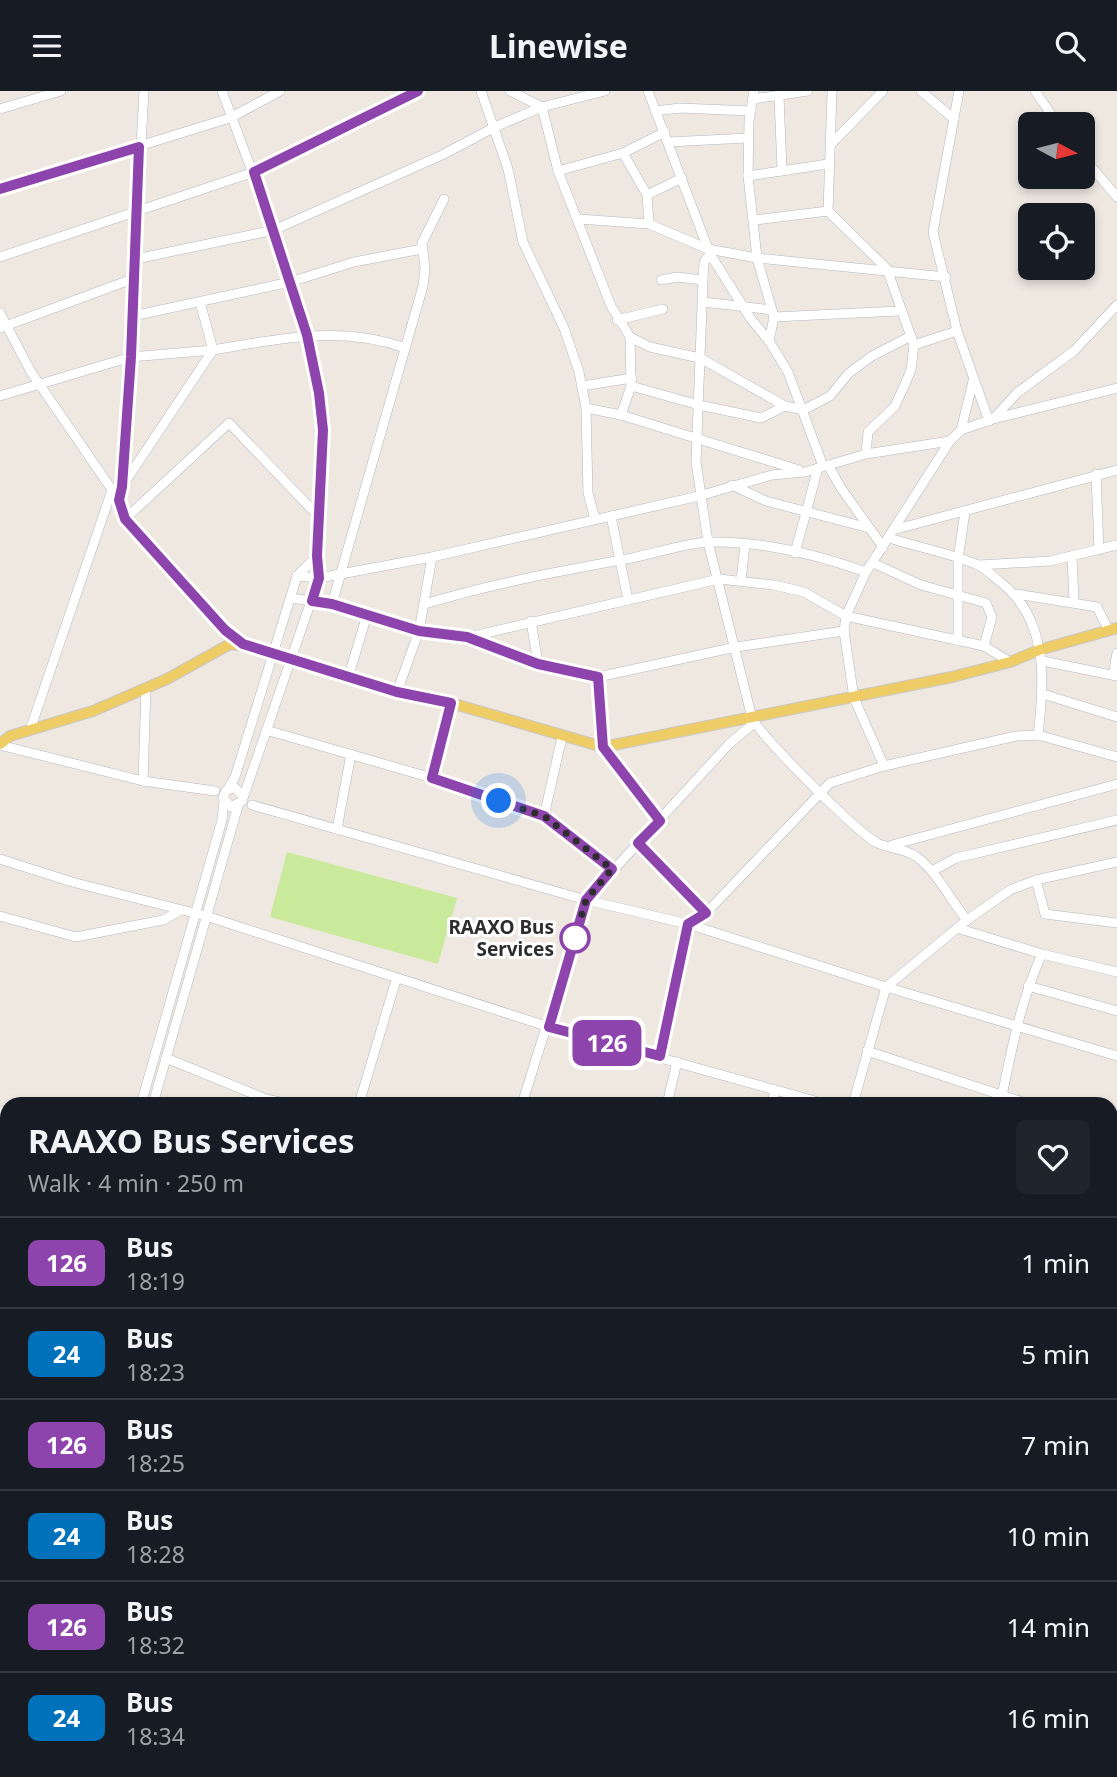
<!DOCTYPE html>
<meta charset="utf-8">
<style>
body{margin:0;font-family:"Noto Sans",sans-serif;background:#20242c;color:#f1f3f6;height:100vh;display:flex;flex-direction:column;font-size:26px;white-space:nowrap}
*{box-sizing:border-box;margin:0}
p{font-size:23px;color:#9ea1a6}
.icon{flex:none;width:38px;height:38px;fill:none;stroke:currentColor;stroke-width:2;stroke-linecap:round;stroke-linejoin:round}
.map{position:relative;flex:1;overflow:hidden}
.side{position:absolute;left:0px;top:1006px;width:1118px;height:681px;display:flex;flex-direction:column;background:#171b24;border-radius:21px 21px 0 0;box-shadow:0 4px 10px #0003}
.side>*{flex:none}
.badge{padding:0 14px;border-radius:10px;font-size:24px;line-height:46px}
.needle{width:46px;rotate:97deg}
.fabs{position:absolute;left:1018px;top:21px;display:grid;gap:14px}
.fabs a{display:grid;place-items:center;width:77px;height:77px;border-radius:10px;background:#171b24;box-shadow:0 4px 10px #0003;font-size:35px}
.you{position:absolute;width:35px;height:35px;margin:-18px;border:5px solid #fff;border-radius:50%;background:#1a73e8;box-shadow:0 0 0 10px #1a73e833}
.map>.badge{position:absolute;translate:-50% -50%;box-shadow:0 0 0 4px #fff}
.round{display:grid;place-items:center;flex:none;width:74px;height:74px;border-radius:10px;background:#20242c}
.head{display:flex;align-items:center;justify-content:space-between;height:119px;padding:0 28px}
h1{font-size:33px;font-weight:700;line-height:52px}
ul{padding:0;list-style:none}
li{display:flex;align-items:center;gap:21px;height:91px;padding:0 28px;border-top:2px solid #363941}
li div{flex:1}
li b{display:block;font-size:26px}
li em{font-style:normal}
li .badge{min-width:77px;font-weight:700;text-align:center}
header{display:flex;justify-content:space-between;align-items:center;height:91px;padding:0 28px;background:#171b24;font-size:32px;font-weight:700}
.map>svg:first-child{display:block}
.pitch{fill:#caea9b}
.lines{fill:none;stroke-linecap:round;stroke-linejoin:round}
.minor-casing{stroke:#b4b7c0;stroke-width:10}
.major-casing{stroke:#c8c8c8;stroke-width:12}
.minor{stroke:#fff;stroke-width:9}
.major{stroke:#ec6;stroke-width:10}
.line-casing{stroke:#fff;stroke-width:16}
.line{stroke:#8e44ad;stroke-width:10}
.walk{stroke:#2d2d2d;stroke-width:7;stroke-dasharray:0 12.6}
.stop-dot{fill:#fff;stroke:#8e44ad;stroke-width:3.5}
.labels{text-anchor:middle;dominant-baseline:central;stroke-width:6;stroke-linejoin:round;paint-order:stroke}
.stop-label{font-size:19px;font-weight:bold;fill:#2d2d2d;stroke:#fff;text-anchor:end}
</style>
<header><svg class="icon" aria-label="menu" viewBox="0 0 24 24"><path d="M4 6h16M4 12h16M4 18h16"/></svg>Linewise<svg class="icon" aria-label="search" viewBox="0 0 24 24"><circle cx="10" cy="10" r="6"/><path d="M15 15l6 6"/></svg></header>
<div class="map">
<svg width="1117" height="1686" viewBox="0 0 1117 1686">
<rect width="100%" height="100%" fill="#eee8e1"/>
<polygon class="pitch" points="287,761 457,807 438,873 270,826"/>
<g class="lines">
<g class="minor-casing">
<g id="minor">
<polyline points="222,0 274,139 315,281 323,339 317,465 319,487 242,710 231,716 223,706 226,700 234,696 243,705"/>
<polyline points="481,0 508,78 523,151 564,237 579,281 586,317 588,402 595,428"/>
<polyline points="510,0 542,16 558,80 611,215 630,246 650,256 700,267 785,315 803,319 830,305 849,282 872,265 911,245"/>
<path d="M648 0 710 163 704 171 703 189 696 371 708 451 752 627C763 648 857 741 877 752 890 758 905 757 917 766 938 782 950 809 967 829"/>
<polyline points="754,0 749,30 748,85 757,167 774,226 769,250 788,281 823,375"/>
<polyline points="921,0 954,28"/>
<polyline points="959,0 933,141 957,240 989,330"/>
<polyline points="1035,0 1058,33"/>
<polyline points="832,2 828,120 887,178 914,254 911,279 905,293 895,315 868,341 866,363"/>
<polyline points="779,5 782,80"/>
<polyline points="753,8 808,0"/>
<polyline points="0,18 61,0"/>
<polyline points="655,20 680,17 751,20"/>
<polyline points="668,51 748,47"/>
<polyline points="832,52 883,0"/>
<polyline points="623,62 647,104 649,133"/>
<polyline points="1083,66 1117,106"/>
<polyline points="558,80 623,62 665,41"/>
<polyline points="748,85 828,73"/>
<polyline points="0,98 230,27 280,0"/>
<polyline points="647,104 682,87"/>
<polyline points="579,128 649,133 708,158 757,167 946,186"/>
<polyline points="755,129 828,120"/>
<polyline points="710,163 751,228 769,250"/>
<polyline points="0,166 254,81 418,0"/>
<polyline points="136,168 274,139 442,64 495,36 542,16 605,0"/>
<polyline points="661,189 677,186 703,189"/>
<polyline points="703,211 772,219"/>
<polyline points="0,222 31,281 119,409 125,428 225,539 243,553"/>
<polyline points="133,225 290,191 354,171 422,158"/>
<polyline points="774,226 899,220"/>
<polyline points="617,229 663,218"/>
<polyline points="0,237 135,187"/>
<polyline points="914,254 957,240"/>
<polyline points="582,295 632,287"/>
<polyline points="631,295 699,314 761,327 785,315"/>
<polyline points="0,305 131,266 213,259 200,211"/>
<polyline points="586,317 621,324 799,379"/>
<polyline points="621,324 631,295 630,246"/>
<polyline points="993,328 1117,297"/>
<polyline points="961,339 973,290"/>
<polyline points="828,374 841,397 883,456"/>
<polyline points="1096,383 1099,459"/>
<path d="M123 394 213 259C278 248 341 234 405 257"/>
<polyline points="732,394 766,410 869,437"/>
<polyline points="122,395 144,0"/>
<polyline points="611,425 628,509"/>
<polyline points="125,428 229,332 319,426"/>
<polyline points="893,439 1117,379"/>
<path d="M889 447C917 456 950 462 978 474 985 477 993 485 999 490 1048 527 1045 588 1038 644"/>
<polyline points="795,462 818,377"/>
<polyline points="1072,466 1074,510"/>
<polyline points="873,472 921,494 986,512 992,526 984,555"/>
<polyline points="979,474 1050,470 1117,454"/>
<polyline points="297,485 319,487 432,466 699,405 772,384 805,381 866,363 950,350 961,339 993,328 1018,301 1074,260 1117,214"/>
<polyline points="741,490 745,453"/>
<polyline points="1016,503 1097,516 1108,538"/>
<polyline points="291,507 332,513 419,540 467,546 538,573 598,586 736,556 844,540"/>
<polyline points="332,513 423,195 425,177 422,152 444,108"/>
<path d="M425 513C494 492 561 480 632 467 657 462 685 452 710 451 762 450 818 464 866 481"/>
<polyline points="846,525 984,555 1010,571"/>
<polyline points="531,530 538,573"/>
<polyline points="469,546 719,488 774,494 804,501 846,525"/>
<polyline points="958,550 958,468 965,421"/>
<polyline points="1043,570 1117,585"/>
<polyline points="1113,584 1117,562"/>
<polyline points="598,586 603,656 660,730"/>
<polyline points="348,587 367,524"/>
<polyline points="397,601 419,540 432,466"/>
<polyline points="1043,603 1117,626"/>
<polyline points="30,639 112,399"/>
<polyline points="266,639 432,687 544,725 613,778"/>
<polyline points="0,654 143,690 215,700"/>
<polyline points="884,675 854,607 844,540 846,525 866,481 950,350"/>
<polyline points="432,687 451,612"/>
<polyline points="143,690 146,597"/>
<polyline points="228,698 235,686 297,485 317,465"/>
<polyline points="252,714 586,809 688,833 886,896 1117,965"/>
<polyline points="544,725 562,646"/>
<polyline points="337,738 351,663"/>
<polyline points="638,753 706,822"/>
<polyline points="892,754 1117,693"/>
<polyline points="0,768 72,791 206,825 549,936 826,1013"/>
<polyline points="932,780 956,767 1117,729"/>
<polyline points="1036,789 1045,823 1117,832"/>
<polyline points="0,825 76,846 163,829 179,820"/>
<polyline points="957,837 1042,863 1117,881"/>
<polyline points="1028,895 1117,920"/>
<polyline points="867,960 1029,1013"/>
<polyline points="660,965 688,833 706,822 830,692 884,675 1016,645 1038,644 1117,666"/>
<polyline points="166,967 266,1008 289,1013"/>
<path d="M1002 1005C1012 956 1021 909 1042 863"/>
<polyline points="141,1013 222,729 224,709"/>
<polyline points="153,1013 238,715"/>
<polyline points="359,1013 396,889"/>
<polyline points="522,1013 586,809 729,653 754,632"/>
<polyline points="667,1013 677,971"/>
<polyline points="772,1013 775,999"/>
<polyline points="853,1013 886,896 967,829 1010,799 1036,789 1117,771"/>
<polyline points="0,1021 7,1019"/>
<polyline points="1111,1057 1117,1039"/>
<polyline points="1111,1096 1117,1098"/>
<polyline points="0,1099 7,1103"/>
<polyline points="1111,1155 1117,1156"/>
<polyline points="1111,1197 1117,1198"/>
<polyline points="0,1212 7,1209"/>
<polyline points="1111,1246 1117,1248"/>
<polyline points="0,1249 7,1246"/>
<polyline points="1111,1287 1117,1289"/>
<polyline points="0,1324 7,1316"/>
<polyline points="0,1339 7,1332"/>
<polyline points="1111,1352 1117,1353"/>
<polyline points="0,1390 7,1395"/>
<polyline points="1111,1433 1117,1432"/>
<polyline points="0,1435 7,1438"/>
<polyline points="0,1501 7,1506"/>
<polyline points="0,1546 7,1548"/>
<polyline points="1111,1555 1117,1552"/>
<polyline points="0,1598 7,1600"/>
<polyline points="1111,1624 1117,1621"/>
<polyline points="100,1680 101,1686"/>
<polyline points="181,1680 189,1686"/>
<polyline points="1015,1680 1015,1686"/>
<polyline points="1068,1680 1070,1686"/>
<polyline points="1109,1680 1112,1686"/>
<polyline points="3,1686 7,1642"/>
<polyline points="216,1686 218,1680"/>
<polyline points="327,1686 328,1680"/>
<polyline points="389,1686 391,1680"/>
<polyline points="478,1686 480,1680"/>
<polyline points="552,1686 553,1680"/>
<polyline points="599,1686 599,1680"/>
<polyline points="675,1686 676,1680"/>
<polyline points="792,1686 792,1680"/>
<polyline points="828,1686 846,1683 873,1686"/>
<polyline points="939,1686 939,1680"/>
</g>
</g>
<g class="major-casing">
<polyline id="major" points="0,653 10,645 93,620 167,588 230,553 258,556 397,601 451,612 603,656 952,586 1010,571 1039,559 1117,537"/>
</g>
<use href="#minor" class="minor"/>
<use href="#major" class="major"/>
</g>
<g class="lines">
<g class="line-casing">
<polyline id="line" points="0,98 139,56 131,266 122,396 119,409 125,428 225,539 243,553 397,601 451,612 432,687 544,725 612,778 586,809 549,936 660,965 688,833 706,822 638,752 660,730 603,656 598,586 538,573 467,546 419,540 332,513 312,510 319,487 317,465 323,339 319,302 307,244 254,81 418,0"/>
</g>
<use href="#line" class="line"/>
<polyline class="walk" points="499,710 544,725 612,778 586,809 575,847"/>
</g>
<circle class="stop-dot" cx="575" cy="847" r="14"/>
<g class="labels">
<g class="stop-label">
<text x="554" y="836">RAAXO Bus<tspan x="554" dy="22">Services</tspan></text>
</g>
</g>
</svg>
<div class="fabs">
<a><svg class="needle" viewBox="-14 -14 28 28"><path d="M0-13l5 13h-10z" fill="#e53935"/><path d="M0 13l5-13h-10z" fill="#9ea1a6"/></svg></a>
<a><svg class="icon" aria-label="locate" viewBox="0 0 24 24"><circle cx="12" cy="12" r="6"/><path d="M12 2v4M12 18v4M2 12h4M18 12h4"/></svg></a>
</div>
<div class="you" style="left:499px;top:710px"></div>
<b class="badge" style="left:607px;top:952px;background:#8e44ad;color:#fff">126</b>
<section class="side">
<div class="head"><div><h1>RAAXO Bus Services</h1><p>Walk · 4 min · 250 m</p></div><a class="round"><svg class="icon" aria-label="heart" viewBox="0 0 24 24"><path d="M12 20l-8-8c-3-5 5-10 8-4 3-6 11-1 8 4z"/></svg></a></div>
<ul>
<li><span class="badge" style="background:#8e44ad;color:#fff">126</span><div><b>Bus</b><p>18:19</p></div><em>1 min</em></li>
<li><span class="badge" style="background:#0072bc;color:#fff">24</span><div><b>Bus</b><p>18:23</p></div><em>5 min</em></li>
<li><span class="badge" style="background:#8e44ad;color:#fff">126</span><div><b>Bus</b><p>18:25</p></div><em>7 min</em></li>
<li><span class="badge" style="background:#0072bc;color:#fff">24</span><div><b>Bus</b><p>18:28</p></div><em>10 min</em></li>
<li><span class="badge" style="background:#8e44ad;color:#fff">126</span><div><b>Bus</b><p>18:32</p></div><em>14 min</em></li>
<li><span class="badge" style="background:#0072bc;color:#fff">24</span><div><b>Bus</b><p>18:34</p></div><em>16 min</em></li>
</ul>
</section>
</div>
